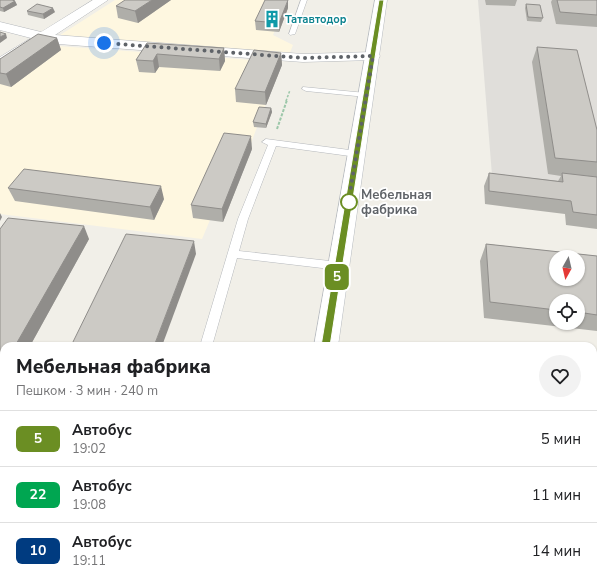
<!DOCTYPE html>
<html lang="ru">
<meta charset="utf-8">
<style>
body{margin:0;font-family:"Nunito Sans",sans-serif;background:#f2f2f2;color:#202124;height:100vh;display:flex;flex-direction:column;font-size:15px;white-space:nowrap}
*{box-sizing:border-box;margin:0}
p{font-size:13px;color:#757577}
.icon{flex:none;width:22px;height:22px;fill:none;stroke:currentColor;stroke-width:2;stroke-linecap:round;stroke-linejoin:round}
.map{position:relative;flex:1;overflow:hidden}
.side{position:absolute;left:0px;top:342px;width:597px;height:244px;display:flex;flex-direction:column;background:#fff;border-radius:12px 12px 0 0;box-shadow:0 1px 3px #0004}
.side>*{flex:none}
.badge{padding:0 8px;border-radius:6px;font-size:14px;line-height:26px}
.needle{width:26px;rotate:188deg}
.controls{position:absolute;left:549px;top:250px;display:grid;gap:8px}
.controls a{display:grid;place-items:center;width:36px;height:36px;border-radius:50%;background:#fff;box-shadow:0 1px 3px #0004;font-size:20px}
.you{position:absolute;width:20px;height:20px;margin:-10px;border:3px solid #fff;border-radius:50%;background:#1a73e8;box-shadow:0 0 0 6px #1a73e833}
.map>.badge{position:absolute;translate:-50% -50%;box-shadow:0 0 0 2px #fff}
.round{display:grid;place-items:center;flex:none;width:42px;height:42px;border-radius:21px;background:#f2f2f2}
.headline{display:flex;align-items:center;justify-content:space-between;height:68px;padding:0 16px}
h1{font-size:19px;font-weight:800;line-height:30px}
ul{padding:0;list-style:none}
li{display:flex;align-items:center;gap:12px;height:56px;padding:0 16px;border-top:1px solid #e0e0e0}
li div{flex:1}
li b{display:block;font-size:15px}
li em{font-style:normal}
li .badge{min-width:44px;font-weight:700;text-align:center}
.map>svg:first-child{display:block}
.commercial{fill:#fef7e0}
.industrial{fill:#e0deda}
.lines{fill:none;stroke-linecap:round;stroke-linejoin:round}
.service-casing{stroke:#b5b8bc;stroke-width:1}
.minor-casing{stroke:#b5b8bc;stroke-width:1}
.secondary-casing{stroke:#b6babf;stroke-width:1}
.path-far1{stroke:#9cc7a9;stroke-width:1.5;stroke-dasharray:2.5 1.5;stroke-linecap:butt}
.path{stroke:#9cc7a9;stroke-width:2;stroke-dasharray:3 1.5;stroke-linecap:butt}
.service{fill:#fff;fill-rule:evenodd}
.minor{fill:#fff;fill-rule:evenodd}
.secondary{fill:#fff;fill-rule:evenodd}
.wall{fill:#afaea9;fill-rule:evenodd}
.shaded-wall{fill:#8f8d8a}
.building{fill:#cccac5;stroke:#8f8d8a;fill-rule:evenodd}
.line{fill:#6b8e23;stroke:#fff}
.walk{stroke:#5f6368;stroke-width:4;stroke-dasharray:0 7.2}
.stop-dot{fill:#fff;stroke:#6b8e23;stroke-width:2}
.labels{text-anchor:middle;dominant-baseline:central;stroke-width:3.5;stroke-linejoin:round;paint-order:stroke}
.far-culture-label{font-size:11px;font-weight:bold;fill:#0d838f;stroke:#fff;text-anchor:start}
.stop-label{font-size:13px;font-weight:bold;fill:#5f6368;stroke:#fff;text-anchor:start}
</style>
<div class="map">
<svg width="597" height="586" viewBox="0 0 597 586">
<rect width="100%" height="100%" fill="#f1efe8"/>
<g class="commercial">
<polygon points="115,0 287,0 273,35 293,45 289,55 57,37"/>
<polygon points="30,44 282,62 246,156 237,156 202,239 0,214 0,62"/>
</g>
<polygon class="industrial" points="478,0 597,0 597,187 492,175"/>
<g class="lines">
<g class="service-casing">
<g id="service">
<polygon points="301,0 307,0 295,34 290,35 289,34"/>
<polygon points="303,87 366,93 370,95 366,97 306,91 302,89"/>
<polygon points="266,139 357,151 361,154 357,157 276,146 248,219 239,251 339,262 344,266 339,270 237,258 212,346 200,346 238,219 268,145 262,142"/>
<polygon points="593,559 597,560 597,576 593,575"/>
<polygon points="125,582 141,582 139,586 123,586"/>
</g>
</g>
<g class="minor-casing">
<polygon id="minor" points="93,0 108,0 55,35 303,54 373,52 378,53 380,56 378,59 373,60 303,62 58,44 45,41 5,66 0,67 0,57 31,38 0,30 0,22 41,32"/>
</g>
<g class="secondary-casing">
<g id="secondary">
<polygon points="375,0 387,0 338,346 314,346"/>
<polygon points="272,582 304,582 303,586 271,586"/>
</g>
</g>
<polyline class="path-far1" points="286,101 290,90"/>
<polyline class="path" points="277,129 287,100"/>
<use href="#service" class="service"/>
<use href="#minor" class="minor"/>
<use href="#secondary" class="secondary"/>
</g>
<g class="wall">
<polygon points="0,0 15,1 17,5 4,12 0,11"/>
<polygon points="171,0 138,23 118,18 116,6"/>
<polygon points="485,0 517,0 515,6 486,5"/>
<polygon points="552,0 597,0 597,27 556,24 551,2"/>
<polygon points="526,4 543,18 541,22 527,21 525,8"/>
<polygon points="288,8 279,32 256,30 255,21"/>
<polygon points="27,11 55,12 44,19 28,15"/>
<polygon points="57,38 61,50 11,87 0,84 0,59"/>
<polygon points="147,43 224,48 225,61 220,71 159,67 155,73 139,72 136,60"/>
<polygon points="537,47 597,130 597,229 566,225 565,214 485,204 484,186 489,173 558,181 561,176 548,174 532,62"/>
<polygon points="281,53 282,65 266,105 236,102 235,89"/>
<polygon points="271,108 272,112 266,128 254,127 253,122"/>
<polygon points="252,149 223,222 193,218 191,205"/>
<polygon points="8,188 164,199 154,220 15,201"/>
<polygon points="0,229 89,239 30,346 4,346 4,398 0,398"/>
<path d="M486 244 597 256V331L484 318 480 261ZM556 301H578V323H556Z"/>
<polygon points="4,535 4,572 0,570 0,543"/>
</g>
<g class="shaded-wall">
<polygon points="152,0 171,0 138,23 135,11"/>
<polygon points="288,0 288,8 279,32 279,23"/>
<polygon points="15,1 17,5 4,12 3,8"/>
<polygon points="53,8 55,12 44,19 43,14"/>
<polygon points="6,34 7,38 0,43 0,37"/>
<polygon points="57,38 61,50 11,87 6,74"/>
<polygon points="224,48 225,61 220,71 219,59"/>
<polygon points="281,53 282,65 266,105 265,92"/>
<polygon points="157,54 159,67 155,73 153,61"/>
<polygon points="271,108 272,112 266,128 266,124"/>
<polygon points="251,136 252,149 223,222 222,209"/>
<polygon points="161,186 164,199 154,220 150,207"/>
<polygon points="0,213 2,217 0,221"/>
<polygon points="84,226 89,239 30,346 15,346"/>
<polygon points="194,241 196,254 162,346 154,346"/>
</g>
<g class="building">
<polygon points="0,0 12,0 15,1 3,8 0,7"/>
<polygon points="125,0 152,0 135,11 116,6"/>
<polygon points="265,0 288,0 279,23 255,21"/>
<polygon points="557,0 597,0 597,15 560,12"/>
<polygon points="37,4 53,8 43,14 27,11"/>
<polygon points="526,4 540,5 543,18 528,17"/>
<polygon points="0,32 6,34 0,37"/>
<polygon points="38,34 57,38 6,74 0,73 0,59"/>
<polygon points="147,43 224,48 219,59 157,54 153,61 136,60"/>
<polygon points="537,47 577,50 597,130 597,162 555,158"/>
<polygon points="254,50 281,53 265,92 235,89"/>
<polygon points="259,107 271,108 266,124 253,122"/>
<polygon points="224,133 251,136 222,209 191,205"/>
<polygon points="24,169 161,186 150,207 8,188"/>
<polygon points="489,173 563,182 562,173 597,177 597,215 573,212 571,201 489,191"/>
<polygon points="8,218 84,226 15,346 4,346 4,388 0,387 0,229"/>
<polygon points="126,234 194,241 154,346 71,346"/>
<path d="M486 244 597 256V315L578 312V301H556V310L490 302ZM556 257H578V279H556Z"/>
<polygon points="4,535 4,566 0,566 0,543"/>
</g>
<polygon class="line" points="379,0 384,0 330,346 326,349 321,346"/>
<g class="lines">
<polyline class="walk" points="104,43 303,58 373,56 348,204 349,202"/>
</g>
<defs>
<g id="building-bare" transform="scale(1.38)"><path d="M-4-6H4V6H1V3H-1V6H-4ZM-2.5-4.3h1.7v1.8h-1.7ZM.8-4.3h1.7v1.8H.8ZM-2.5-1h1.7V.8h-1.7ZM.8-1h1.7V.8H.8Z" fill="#0f9aa8" stroke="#fff" stroke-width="2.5" paint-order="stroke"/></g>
</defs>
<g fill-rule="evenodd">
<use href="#building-bare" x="272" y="19"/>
</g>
<circle class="stop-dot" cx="349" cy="202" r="8"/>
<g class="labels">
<g class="far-culture-label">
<text x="285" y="19">Татавтодор</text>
</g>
<g class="stop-label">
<text x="361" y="195">Мебельная<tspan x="361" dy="15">фабрика</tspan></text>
</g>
</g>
</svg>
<div class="controls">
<a><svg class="needle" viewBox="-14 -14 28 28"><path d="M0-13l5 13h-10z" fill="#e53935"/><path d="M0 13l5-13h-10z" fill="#757577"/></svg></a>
<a><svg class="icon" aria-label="locate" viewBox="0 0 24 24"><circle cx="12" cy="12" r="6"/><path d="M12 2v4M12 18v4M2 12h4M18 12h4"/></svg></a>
</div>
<div class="you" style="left:104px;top:43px"></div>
<b class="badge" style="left:337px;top:277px;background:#6b8e23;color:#fff">5</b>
<section class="side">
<div class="headline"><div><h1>Мебельная фабрика</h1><p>Пешком · 3 мин · 240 m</p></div><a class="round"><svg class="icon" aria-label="heart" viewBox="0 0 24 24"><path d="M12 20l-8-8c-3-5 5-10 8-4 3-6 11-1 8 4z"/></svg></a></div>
<ul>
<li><span class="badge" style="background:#6b8e23;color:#fff">5</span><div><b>Автобус</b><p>19:02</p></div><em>5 мин</em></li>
<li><span class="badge" style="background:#00a651;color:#fff">22</span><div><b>Автобус</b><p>19:08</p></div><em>11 мин</em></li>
<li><span class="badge" style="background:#003b80;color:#fff">10</span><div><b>Автобус</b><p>19:11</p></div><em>14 мин</em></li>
</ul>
</section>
</div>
